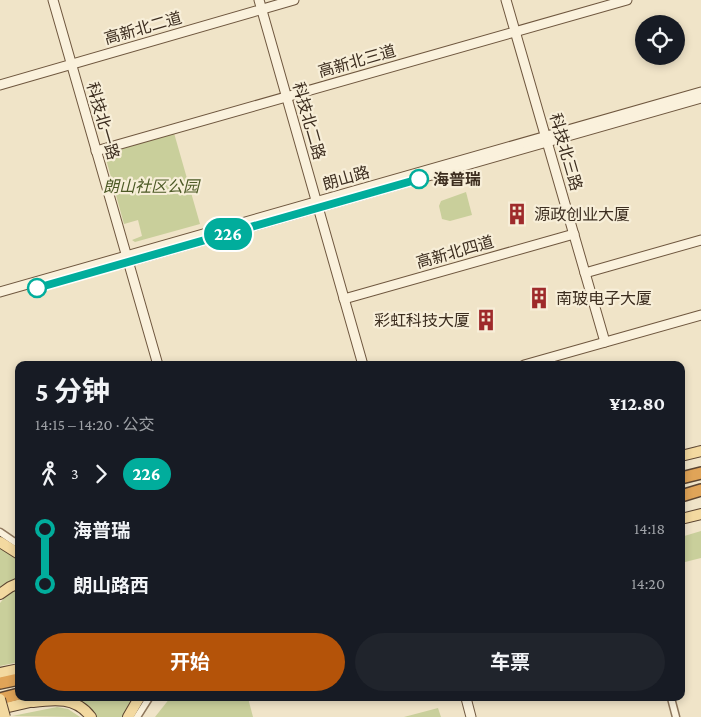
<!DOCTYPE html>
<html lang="zh">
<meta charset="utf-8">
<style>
body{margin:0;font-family:"Crimson Pro","Noto Sans SC",serif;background:#20242c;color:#f1f3f6;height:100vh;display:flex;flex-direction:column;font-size:19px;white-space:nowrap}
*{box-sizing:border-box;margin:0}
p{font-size:16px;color:#9ea1a6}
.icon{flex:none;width:28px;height:28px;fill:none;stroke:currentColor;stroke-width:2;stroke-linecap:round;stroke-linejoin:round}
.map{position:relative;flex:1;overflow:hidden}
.panel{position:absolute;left:15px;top:361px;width:670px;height:340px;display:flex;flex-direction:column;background:#171b24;border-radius:10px;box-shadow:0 2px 8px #0003}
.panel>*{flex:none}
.badge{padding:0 10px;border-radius:16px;font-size:18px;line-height:32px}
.tools{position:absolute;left:635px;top:15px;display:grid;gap:10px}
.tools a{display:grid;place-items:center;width:50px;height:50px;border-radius:50%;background:#171b24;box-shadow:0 2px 8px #0003;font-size:25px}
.map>.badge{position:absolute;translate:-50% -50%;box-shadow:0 0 0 2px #fff}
.legs{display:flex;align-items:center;gap:8px;height:55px;padding:0 20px;font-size:16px}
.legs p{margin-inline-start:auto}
.summary{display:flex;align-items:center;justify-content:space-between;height:85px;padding:0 20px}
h1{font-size:28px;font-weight:700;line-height:38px}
.cta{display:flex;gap:10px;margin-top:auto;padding:10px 20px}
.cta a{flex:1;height:58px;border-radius:30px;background:#b45309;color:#fff;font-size:20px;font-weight:700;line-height:58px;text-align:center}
.cta a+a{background:#20242c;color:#f1f3f6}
ul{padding:0 20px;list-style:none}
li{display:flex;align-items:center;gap:18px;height:55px;font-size:19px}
li i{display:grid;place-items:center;width:8px;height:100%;margin:0 6px;background:currentColor}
li i::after{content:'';width:12px;height:12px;margin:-6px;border:4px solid;border-radius:50%;background:#171b24}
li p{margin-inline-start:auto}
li:first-child i{background:linear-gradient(#0000 50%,currentColor 0)}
li:last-child i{background:linear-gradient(currentColor 50%,#0000 0)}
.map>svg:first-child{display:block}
.green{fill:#c9cf9b}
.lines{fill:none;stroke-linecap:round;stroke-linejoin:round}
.street-casing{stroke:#8d765c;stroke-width:9}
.secondary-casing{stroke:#6f573f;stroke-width:11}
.primary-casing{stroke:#5b4430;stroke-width:12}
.highway-casing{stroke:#5b4430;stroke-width:14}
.street{stroke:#faf1dc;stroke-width:6}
.secondary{stroke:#faf1dc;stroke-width:9}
.primary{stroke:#f3d9a0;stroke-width:10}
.highway{stroke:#e0a458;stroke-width:11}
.primary-bridge-casing{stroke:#5b4430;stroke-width:12;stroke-linecap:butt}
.primary-bridge{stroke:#f3d9a0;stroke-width:10}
.line-1-casing{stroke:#fff;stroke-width:11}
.line-1{stroke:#01ad9c;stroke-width:8}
.stop-1-dot{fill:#fff;stroke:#01ad9c;stroke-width:2.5}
.labels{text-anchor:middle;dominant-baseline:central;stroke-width:4.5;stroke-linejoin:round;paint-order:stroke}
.street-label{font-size:16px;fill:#3d2e20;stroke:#f7eed8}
.stop-label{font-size:16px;font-weight:bold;fill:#3d2e20;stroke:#f7eed8;text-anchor:start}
.park-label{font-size:16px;font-style:italic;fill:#4d5a26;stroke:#f7eed8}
.poi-label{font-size:16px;fill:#3d2e20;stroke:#f7eed8;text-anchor:start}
</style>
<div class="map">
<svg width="701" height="717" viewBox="0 0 701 717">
<rect width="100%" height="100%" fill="#f0e4c8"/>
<g class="green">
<polygon points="174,133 200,224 135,242 132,240 142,236 138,220 124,224 106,159 111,152"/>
<polygon points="466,192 472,215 450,221 442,219 439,206 441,201"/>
<polygon points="701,531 701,558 681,563 681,537"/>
<polygon points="0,548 19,560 19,579 7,582 0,588"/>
<polygon points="16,590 19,590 19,662 0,666 0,603 6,596"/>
<polygon points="71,698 135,698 123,717 95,717"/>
<polygon points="170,698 248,698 253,717 155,717"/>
<polygon points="57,707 68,709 80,717 12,716"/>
<polygon points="438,708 441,717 404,717"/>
</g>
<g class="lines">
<g class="street-casing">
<g id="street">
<polyline points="0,532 19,545"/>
<polyline points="671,698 676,717"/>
<polyline points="137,717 149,698"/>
</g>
</g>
<g class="secondary-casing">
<g id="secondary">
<polyline points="53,0 158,365"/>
<polyline points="259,0 363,365"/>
<polyline points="506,0 605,342"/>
<polyline points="0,85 294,0"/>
<polyline points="96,151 627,0"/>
<polyline points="120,264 701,98"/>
<polyline points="585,273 701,240"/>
<polyline points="0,292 701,92"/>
<polyline points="344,299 574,234"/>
<polyline points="524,365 701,315"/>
<polyline points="466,698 471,717"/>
</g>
</g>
<g class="primary-casing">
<g id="primary">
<polyline points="681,456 701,451"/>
<polyline points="681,519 701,514"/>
<polyline points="0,542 19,554"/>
<polyline points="0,594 10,587 19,583"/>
<polyline points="0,673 19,669"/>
<path d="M33 702C55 699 76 697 91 717"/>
<polyline points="0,709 39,700"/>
<polyline points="128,717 139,698"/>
</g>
</g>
<g class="highway-casing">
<g id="highway">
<polyline points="681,478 701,473"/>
<polyline points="681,496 701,490"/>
<polyline points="0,683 19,679"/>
<polyline points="0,699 19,694"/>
</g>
</g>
<use href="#street" class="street"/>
<use href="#secondary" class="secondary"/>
<use href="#primary" class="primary"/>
<use href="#highway" class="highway"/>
<g class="primary-bridge-casing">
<polyline id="primary-bridge" points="0,699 5,717"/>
</g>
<use href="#primary-bridge" class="primary-bridge"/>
</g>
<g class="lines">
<g class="line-1-casing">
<polyline id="line-1" points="37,288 419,179"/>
</g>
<use href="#line-1" class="line-1"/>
</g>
<defs>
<g id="building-bare" transform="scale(1.725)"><path d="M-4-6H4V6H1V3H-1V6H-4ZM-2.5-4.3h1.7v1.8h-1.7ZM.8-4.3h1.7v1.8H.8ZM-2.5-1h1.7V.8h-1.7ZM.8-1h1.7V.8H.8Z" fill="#9e2a2b" stroke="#f7eed8" stroke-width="2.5" paint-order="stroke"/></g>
</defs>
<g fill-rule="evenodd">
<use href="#building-bare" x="517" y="214"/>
<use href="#building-bare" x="539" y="298"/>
<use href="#building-bare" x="486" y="320"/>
</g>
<g class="stop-1-dot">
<circle cx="419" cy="179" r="9"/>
<circle cx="37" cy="288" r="9"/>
</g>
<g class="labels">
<g class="street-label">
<text transform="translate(143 28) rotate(-16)">高新北二道</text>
<text transform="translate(357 61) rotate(-16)">高新北三道</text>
<text transform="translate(103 121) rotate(74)">科技北一路</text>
<text transform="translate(309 121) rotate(74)">科技北二路</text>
<text transform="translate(566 152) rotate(74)">科技北三路</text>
<text transform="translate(346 178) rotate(-16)">朗山路</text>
<text transform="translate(455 252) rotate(-16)">高新北四道</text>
</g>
<g class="stop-label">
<text x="433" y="179">海普瑞</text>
</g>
<g class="park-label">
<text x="151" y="186">朗山社区公园</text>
</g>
<g class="poi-label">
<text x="534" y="214">源政创业大厦</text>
<text x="556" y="298">南玻电子大厦</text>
<text x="470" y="320" text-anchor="end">彩虹科技大厦</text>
</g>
</g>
</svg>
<div class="tools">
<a><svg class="icon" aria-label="locate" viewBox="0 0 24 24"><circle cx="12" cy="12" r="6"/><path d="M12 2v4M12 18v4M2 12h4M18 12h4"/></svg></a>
</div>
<b class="badge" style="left:228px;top:234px;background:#01ad9c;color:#fff">226</b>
<section class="panel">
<div class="summary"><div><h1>5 分钟</h1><p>14:15 – 14:20 · 公交</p></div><b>¥12.80</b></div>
<div class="legs"><svg class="icon" aria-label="walk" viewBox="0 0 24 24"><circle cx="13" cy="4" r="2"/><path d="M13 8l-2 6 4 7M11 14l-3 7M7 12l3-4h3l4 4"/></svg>3<svg class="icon" aria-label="forward" viewBox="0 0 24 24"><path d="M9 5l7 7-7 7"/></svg><b class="badge" style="background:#01ad9c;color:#fff">226</b></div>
<ul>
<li><i style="color:#01ad9c"></i><b>海普瑞</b><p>14:18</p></li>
<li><i style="color:#01ad9c"></i><b>朗山路西</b><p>14:20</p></li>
</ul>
<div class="cta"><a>开始</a><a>车票</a></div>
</section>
</div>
